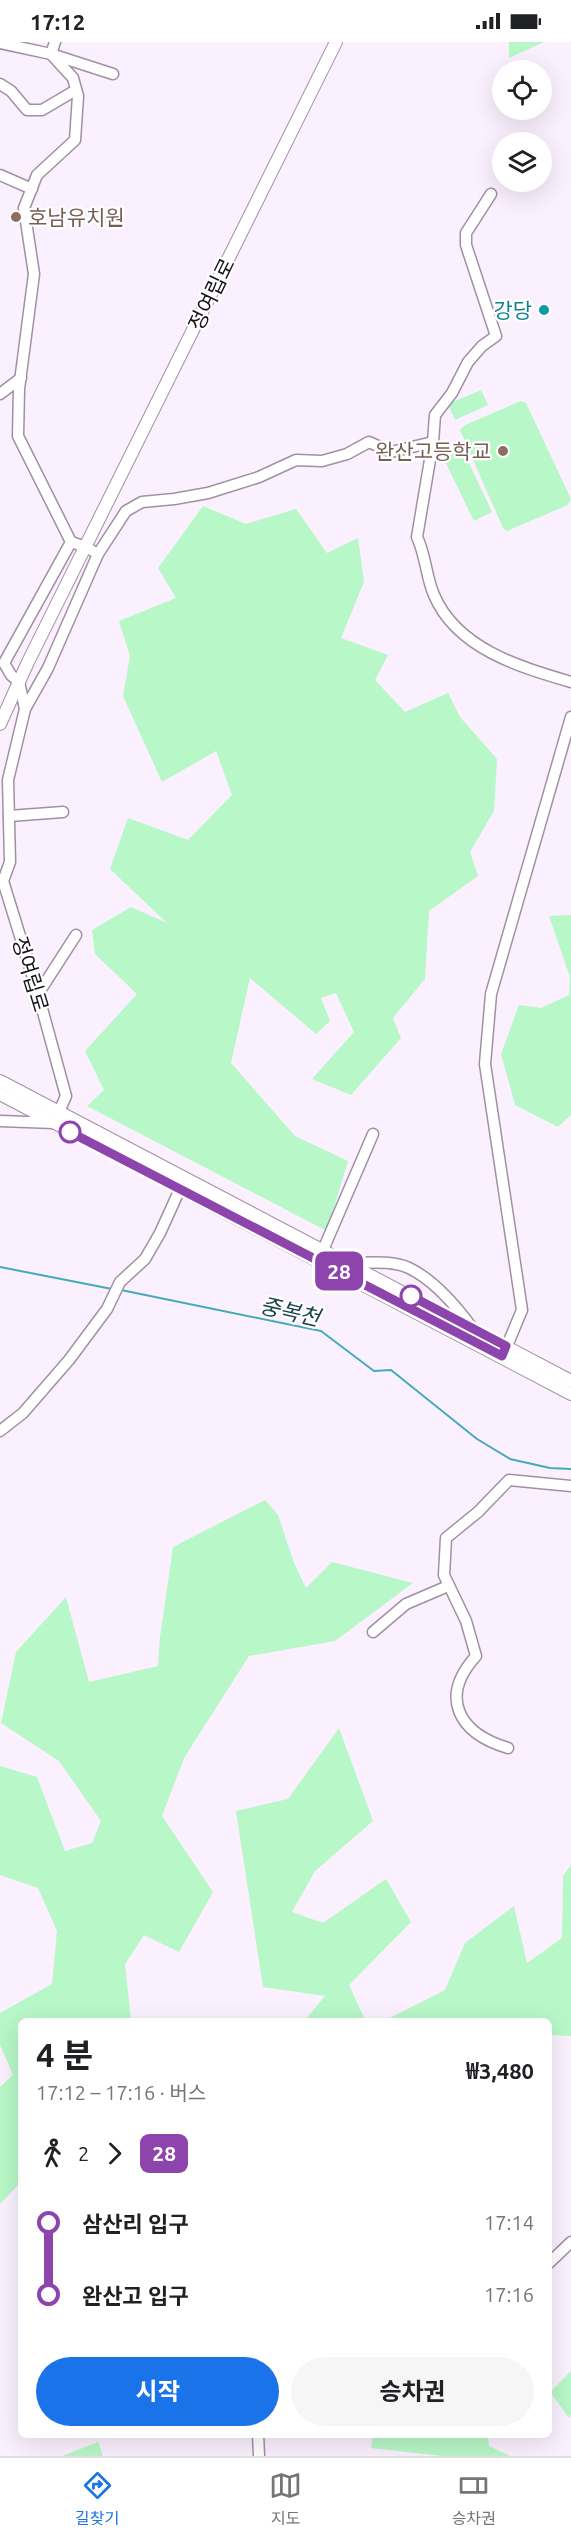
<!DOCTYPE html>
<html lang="ko">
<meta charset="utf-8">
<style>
body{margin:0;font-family:Ubuntu,"Noto Sans KR",sans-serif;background:#f6f6f6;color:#202124;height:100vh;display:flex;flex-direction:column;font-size:22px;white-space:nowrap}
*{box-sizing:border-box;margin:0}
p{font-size:20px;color:#757577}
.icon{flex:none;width:33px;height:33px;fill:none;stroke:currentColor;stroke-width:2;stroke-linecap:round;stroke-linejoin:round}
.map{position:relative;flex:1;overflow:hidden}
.details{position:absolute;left:18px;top:1976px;width:534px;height:420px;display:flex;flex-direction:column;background:#fff;border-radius:9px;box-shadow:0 6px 24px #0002}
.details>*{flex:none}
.badge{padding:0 12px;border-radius:9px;font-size:21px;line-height:39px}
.tools{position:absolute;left:492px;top:18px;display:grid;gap:12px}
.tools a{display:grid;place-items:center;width:60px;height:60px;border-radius:50%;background:#fff;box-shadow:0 6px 24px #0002;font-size:30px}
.map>.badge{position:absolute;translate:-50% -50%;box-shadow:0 0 0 3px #fff}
.legs{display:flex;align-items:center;gap:9px;height:66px;padding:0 18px;font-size:20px}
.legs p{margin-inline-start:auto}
.overview{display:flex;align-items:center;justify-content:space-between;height:102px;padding:0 18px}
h1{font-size:33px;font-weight:700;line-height:45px}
.cta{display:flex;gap:12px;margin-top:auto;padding:12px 18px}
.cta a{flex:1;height:69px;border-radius:36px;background:#1a73e8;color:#fff;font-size:24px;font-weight:700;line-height:69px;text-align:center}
.cta a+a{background:#f6f6f6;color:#202124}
ul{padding:0 18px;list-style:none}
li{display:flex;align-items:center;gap:21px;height:72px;font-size:22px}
li i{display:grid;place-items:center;width:9px;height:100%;margin:0 8px;background:currentColor}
li i::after{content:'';width:15px;height:15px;margin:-8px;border:4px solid;border-radius:50%;background:#fff}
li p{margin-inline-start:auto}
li:first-child i{background:linear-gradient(#0000 50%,currentColor 0)}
li:last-child i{background:linear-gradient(currentColor 50%,#0000 0)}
.status{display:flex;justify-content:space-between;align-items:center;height:42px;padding:0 30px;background:#fff;direction:ltr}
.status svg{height:16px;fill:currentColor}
.tab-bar{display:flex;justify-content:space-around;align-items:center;height:84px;border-top:2px solid #e0e0e0;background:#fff;font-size:16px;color:#757577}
.tab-bar a{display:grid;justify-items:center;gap:3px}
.tab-bar .selected{color:#1a73e8}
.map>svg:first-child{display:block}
.green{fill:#b8f7c7}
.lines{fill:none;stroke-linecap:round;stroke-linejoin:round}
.stream{stroke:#45aab9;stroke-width:2}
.minor-casing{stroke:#a190a5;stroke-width:13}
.tertiary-casing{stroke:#a190a5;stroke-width:14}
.minor{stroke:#fff;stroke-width:10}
.tertiary{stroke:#fff;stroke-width:12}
.line-1-casing{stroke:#fff;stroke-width:14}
.line-1{stroke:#8e44ad;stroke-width:9}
.education-dot{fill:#8d6e63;stroke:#fff;stroke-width:2}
.culture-dot{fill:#0f9aa8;stroke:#fff;stroke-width:2}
.stop-1-dot{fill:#fff;stroke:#8e44ad;stroke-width:3}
.labels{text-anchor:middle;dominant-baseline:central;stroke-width:4.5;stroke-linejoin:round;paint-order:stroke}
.education-label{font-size:21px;fill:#785e54;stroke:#fff;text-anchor:start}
.street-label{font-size:21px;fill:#171119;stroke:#fff}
.culture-label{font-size:21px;fill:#0d838f;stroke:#fff;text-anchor:end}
.water-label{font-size:22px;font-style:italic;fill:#19464d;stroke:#fff}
</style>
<div class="status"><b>17:12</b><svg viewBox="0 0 49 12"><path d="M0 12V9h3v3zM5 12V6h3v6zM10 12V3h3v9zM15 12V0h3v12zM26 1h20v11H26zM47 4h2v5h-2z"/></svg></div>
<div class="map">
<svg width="571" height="2414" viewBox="0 0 571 2414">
<rect width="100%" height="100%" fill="#fbf0fe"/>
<g class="green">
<polygon points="509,0 544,0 509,16"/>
<polygon points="481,348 488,363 455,378 448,362"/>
<polygon points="521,359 526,361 571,457 568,463 507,489 503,486 460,388 465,383"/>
<polygon points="460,402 492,470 474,479 441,411"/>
<polygon points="203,464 246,482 296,467 327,511 358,496 364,540 341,596 388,613 375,638 405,670 448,651 460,675 497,717 494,769 470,810 478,834 429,869 425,937 393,976 401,996 351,1053 312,1037 354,990 336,951 321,956 330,979 316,992 250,936 231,1021 295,1094 348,1119 327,1189 87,1064 104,1048 85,1009 137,952 95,912 92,888 131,865 167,881 110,827 128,776 188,798 232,753 216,709 162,740 123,654 130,614 119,579 176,556 158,526"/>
<polygon points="571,873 571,1073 558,1085 515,1063 501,1012 519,963 541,966 569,953 570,935 549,874"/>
<polygon points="265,1458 278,1473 294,1521 306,1546 332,1520 413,1541 335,1599 249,1614 184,1716 162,1774 213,1850 179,1910 144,1893 125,1922 131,1978 21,1978 21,2140 0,2162 0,2045 13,2033 0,2003 0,1971 52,1942 57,1889 38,1846 0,1833 0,1724 37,1735 65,1809 92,1801 101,1779 59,1719 1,1681 16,1610 66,1555 89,1640 158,1624 160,1595 173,1505"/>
<polygon points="339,1686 373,1779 315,1829 292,1870 323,1881 386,1837 411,1880 349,1943 365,1978 305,1978 325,1954 263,1945 236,1769 288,1757"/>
<polygon points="571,1823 571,1994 549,1993 549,1978 386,1978 445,1948 465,1901 514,1864 527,1921 562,1896 563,1834"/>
<polygon points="571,2329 571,2373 569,2376 550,2350"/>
<polygon points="373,2393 488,2393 489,2404 510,2414 442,2414 371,2406"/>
<polygon points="98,2400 103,2414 62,2414"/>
</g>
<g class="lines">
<g class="stream">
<polyline points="0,1225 112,1247"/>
<polyline points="121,1248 321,1289 374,1329 391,1328 477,1397 510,1417 550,1426 571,1427"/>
</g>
<g class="minor-casing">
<g id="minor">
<polyline points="0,1 51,12 113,32"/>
<polyline points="0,42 11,49 27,68 42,68 76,48"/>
<polyline points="0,133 32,147"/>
<path d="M491 152 466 191V203L496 294 482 304 468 320 452 351 435 373 433 400 417 495C426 514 426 535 434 553 457 607 520 625 571 640"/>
<polyline points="0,352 21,336"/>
<polyline points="98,512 126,469 142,460 174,457 208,451 259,435 296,418 322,419 347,412 369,400 391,410 433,400"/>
<polyline points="25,667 19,640 11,633 4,621 71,500 18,394 19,347 34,232 24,166 37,133 75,98 78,54 73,36 51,12 55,0"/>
<polyline points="9,774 63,770"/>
<polyline points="38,952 76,893"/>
<polyline points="0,1079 54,1081 66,1054 38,952 3,839 10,820 8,738 25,667 48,626 98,512 86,505 71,500"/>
<polyline points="323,1208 373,1092"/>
<path d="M349 1221C367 1221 392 1218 409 1226 434 1238 457 1265 473 1287"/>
<polyline points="504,1311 522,1268 485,1022 491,952 571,675"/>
<polyline points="0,1389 23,1371 69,1318 107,1267 120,1240 145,1217 160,1191 180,1147"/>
<polyline points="373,1590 406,1562 448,1544"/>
<path d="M508 1706C458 1691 439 1655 476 1614L466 1579 444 1533 446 1496 478 1470 509 1438 571 1444"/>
<polyline points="549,2221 571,2200"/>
<polyline points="258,2392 259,2414"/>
</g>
</g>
<g class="tertiary-casing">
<g id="tertiary">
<polyline points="0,682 28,620 336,0"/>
<polyline points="0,1039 571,1339"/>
<polyline points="0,1052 571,1352"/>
</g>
</g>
<use href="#minor" class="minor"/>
<use href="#tertiary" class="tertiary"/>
</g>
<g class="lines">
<g class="line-1-casing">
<polyline id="line-1" points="70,1090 502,1314 506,1304 411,1254"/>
</g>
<use href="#line-1" class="line-1"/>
</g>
<g class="education-dot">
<circle cx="16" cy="175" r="6"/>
<circle cx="503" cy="409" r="6"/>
</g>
<circle class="culture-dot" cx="544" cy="268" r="6"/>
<g class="stop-1-dot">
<circle cx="70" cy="1090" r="10"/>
<circle cx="411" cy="1254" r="10"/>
</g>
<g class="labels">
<g class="education-label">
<text x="28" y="175">호남유치원</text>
<text x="491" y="409" text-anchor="end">완산고등학교</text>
</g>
<g class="street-label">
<text transform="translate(211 252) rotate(-64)">정여립로</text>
<text transform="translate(31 932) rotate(73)">정여립로</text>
</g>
<g class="culture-label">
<text x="532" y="268">강당</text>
</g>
<g class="water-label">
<text transform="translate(290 1269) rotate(13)">중복천</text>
</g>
</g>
</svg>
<div class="tools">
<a><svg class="icon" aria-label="locate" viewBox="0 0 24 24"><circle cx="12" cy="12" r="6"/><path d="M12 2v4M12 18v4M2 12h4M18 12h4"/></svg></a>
<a><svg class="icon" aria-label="layers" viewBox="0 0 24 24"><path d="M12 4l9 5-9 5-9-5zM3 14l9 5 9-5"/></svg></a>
</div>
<b class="badge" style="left:339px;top:1229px;background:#8e44ad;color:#fff">28</b>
<section class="details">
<div class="overview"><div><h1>4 분</h1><p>17:12 – 17:16 · 버스</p></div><b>₩3,480</b></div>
<div class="legs"><svg class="icon" aria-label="walk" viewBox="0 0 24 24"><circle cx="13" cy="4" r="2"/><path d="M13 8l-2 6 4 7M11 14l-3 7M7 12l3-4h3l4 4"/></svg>2<svg class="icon" aria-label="forward" viewBox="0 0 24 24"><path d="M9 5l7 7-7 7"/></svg><b class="badge" style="background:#8e44ad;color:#fff">28</b></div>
<ul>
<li><i style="color:#8e44ad"></i><b>삼산리 입구</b><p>17:14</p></li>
<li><i style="color:#8e44ad"></i><b>완산고 입구</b><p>17:16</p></li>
</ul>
<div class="cta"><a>시작</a><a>승차권</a></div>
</section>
</div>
<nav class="tab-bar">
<a class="selected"><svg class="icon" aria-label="directions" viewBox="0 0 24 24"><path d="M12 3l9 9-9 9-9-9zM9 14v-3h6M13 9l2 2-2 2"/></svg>길찾기</a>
<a><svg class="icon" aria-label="map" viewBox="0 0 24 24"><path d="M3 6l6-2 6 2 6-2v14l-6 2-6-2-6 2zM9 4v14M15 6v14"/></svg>지도</a>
<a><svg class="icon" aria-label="tickets" viewBox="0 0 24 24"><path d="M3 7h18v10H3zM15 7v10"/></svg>승차권</a>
</nav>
